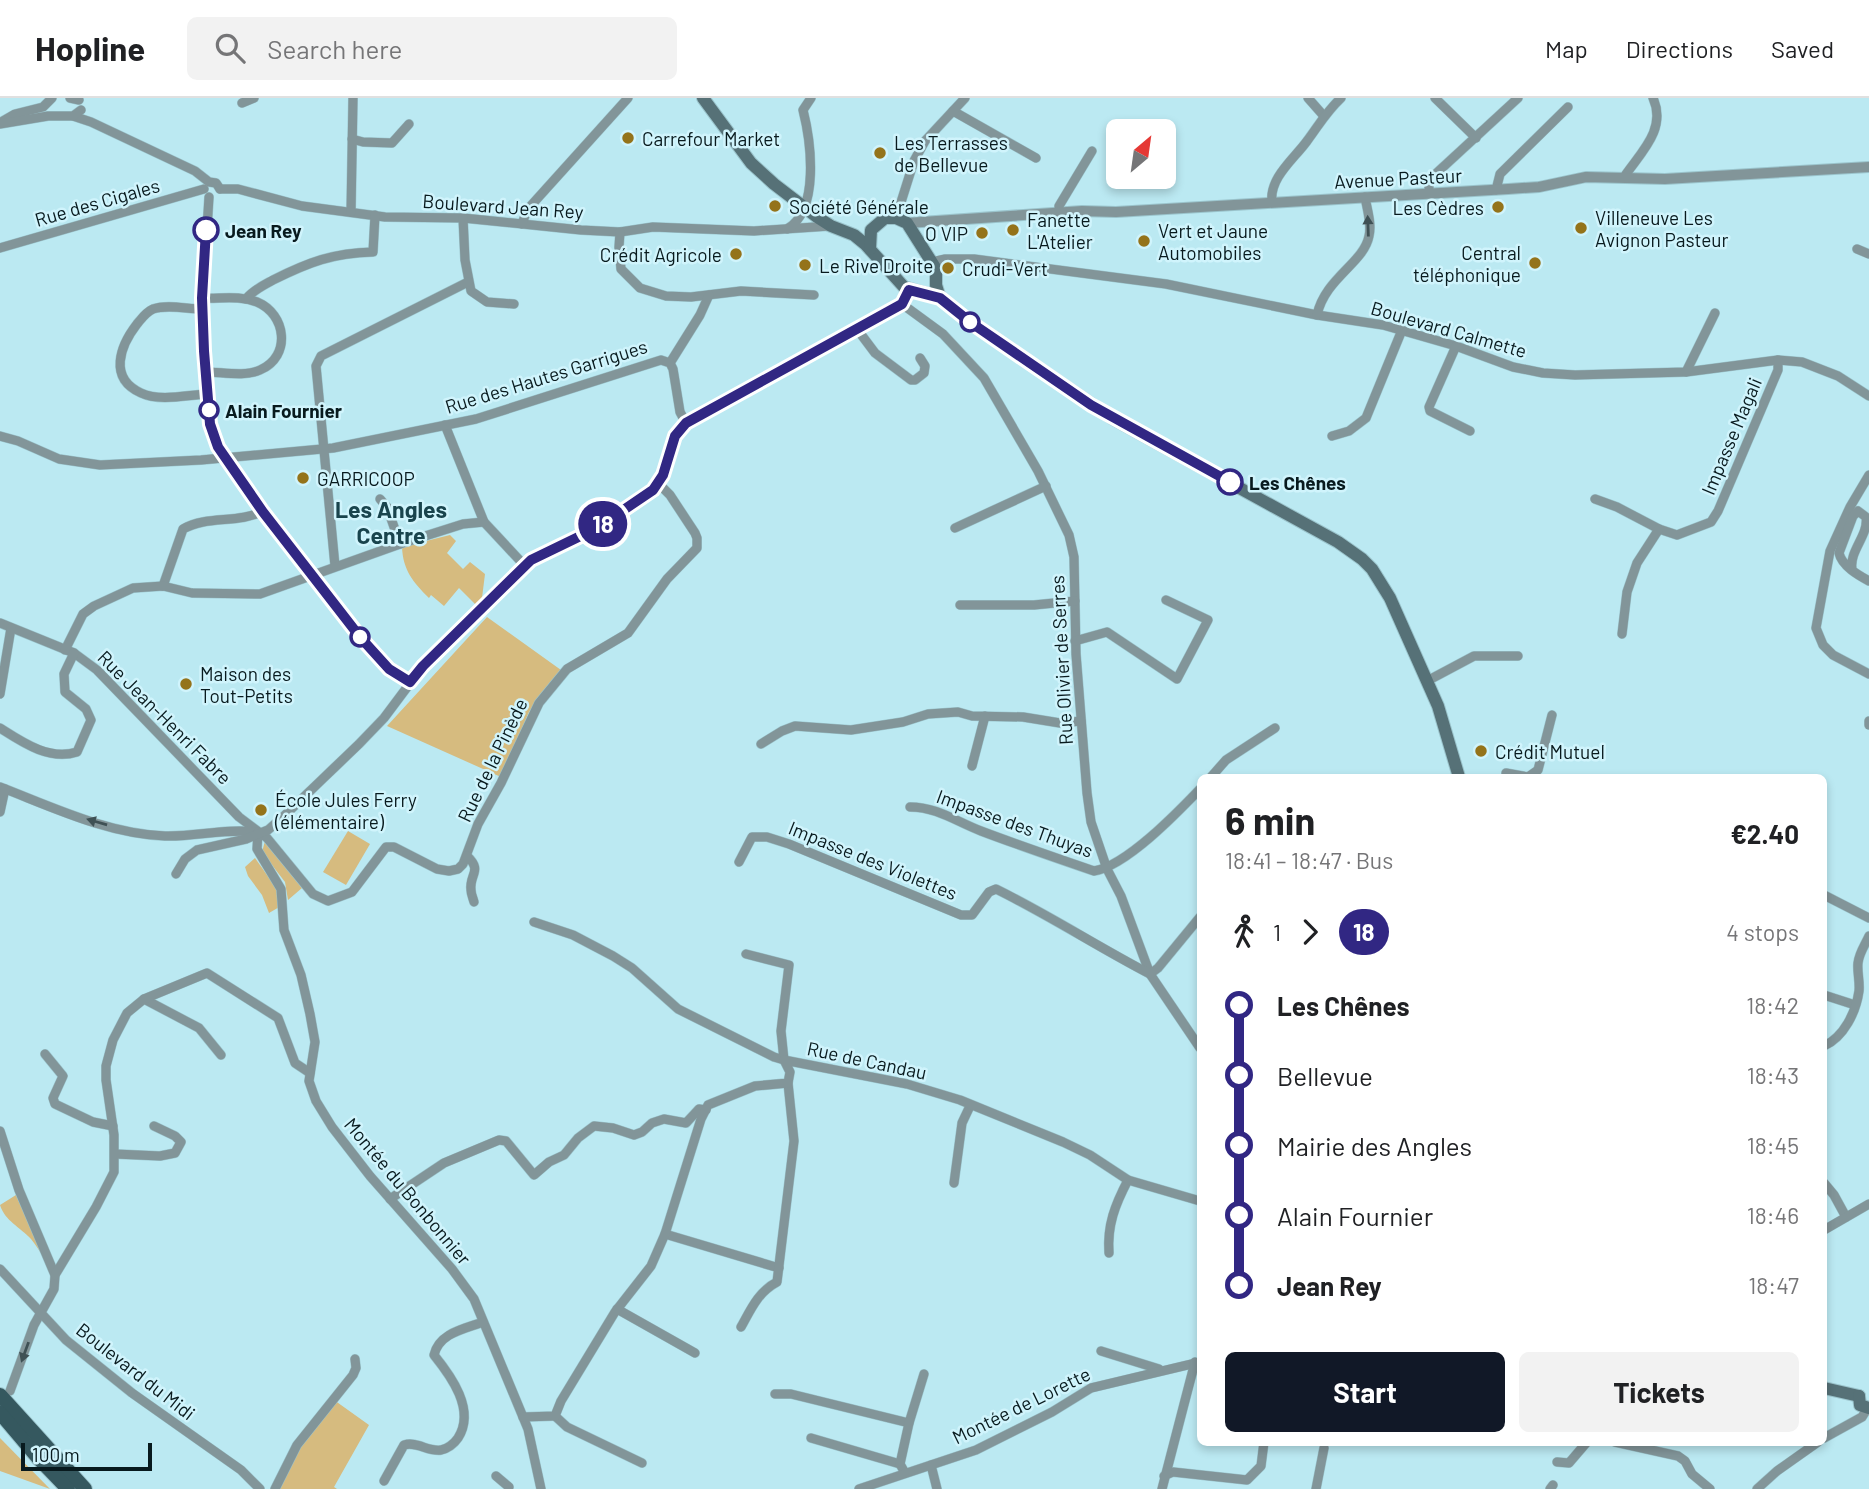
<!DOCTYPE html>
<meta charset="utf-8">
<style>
body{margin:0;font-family:Barlow,sans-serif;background:#f2f2f2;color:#202124;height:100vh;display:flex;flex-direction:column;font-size:26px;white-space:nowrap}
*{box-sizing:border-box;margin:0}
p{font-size:23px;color:#757577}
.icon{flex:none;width:38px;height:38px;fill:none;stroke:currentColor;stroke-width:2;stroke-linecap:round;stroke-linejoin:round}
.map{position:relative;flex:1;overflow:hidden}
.sheet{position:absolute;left:1197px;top:676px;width:630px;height:672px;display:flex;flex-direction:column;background:#fff;border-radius:10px;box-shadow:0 4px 10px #0003}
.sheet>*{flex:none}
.badge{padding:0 14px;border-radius:23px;font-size:24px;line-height:46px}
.needle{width:46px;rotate:29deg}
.fabs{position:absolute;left:1106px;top:21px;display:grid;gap:14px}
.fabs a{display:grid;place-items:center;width:70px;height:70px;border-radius:10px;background:#fff;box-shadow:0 4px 10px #0003;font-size:35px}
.scale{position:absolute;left:21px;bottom:18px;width:131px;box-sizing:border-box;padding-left:7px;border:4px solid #081a1e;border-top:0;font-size:19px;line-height:24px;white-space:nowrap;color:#081a1e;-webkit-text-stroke:5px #d0f4fc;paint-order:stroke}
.map>.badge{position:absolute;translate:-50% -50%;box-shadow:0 0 0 4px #fff}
.legs{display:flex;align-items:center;gap:10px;height:77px;padding:0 28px;font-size:23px}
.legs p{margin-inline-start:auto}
.overview{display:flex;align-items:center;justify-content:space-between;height:119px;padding:0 28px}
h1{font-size:38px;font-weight:700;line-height:52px}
.button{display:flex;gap:14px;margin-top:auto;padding:14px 28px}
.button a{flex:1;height:80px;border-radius:10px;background:#111827;color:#fff;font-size:28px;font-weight:700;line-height:80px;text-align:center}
.button a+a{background:#f2f2f2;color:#202124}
ul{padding:0 28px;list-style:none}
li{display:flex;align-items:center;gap:24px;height:70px;font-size:26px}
li i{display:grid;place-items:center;width:10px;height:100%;margin:0 9px;background:currentColor}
li i::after{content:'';width:18px;height:18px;margin:-9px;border:5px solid;border-radius:50%;background:#fff}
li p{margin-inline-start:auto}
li:first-child i{background:linear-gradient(#0000 50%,currentColor 0)}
li:last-child i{background:linear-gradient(currentColor 50%,#0000 0)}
header{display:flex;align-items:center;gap:42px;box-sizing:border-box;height:98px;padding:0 35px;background:#fff;border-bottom:2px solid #e0e0e0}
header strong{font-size:33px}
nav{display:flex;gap:38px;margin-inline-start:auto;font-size:24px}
.search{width:490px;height:63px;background:#f2f2f2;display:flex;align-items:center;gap:18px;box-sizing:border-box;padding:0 24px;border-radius:10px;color:#757577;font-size:26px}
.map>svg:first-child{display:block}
.green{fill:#d6bb7f}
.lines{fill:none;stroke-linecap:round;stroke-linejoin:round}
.minor-casing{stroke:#9bc4cc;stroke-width:10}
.tertiary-casing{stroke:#9bc4cc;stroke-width:12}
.secondary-casing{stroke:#9bc4cc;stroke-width:14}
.primary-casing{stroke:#9bc4cc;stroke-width:16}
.minor{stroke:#829599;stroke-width:9}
.tertiary{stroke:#829599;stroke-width:10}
.secondary{stroke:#567177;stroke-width:12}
.primary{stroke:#35585f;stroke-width:14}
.oneway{fill:#3f5155}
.line-1-casing{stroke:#fff;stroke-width:16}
.line-1{stroke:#312783;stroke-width:10}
.poi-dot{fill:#94731a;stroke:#d0f4fc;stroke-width:2.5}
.stop-1-dot{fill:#fff;stroke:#312783;stroke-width:3.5}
.labels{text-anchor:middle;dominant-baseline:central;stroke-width:5;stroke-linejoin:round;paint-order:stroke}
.poi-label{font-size:19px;fill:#081a1e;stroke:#d0f4fc;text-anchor:start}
.street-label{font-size:19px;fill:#081a1e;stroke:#d0f4fc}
.stop-label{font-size:19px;font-weight:bold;fill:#081a1e;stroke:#d0f4fc;text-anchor:start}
.quarter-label{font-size:23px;font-weight:bold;fill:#19444d;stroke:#d0f4fc}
</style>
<header>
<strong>Hopline</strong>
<div class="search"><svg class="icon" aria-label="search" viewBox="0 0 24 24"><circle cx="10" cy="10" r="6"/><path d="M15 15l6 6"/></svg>Search here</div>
<nav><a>Map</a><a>Directions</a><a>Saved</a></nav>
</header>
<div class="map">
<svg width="1869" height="1391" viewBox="0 0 1869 1391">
<rect width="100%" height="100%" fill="#bbe9f2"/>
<g class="green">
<path d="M450 437 456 443 447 455 463 471 470 464 485 476 482 500 476 507 459 490 444 508 431 497 429 500C413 484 403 472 402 449Z"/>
<polygon points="487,519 561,572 529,614 501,679 387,628"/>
<polygon points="348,733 370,746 346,787 323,774"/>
<polygon points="265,743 302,790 288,802 285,784 262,754"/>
<polygon points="255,760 277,791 281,808 269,815 262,797 248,778 245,769"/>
<path d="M16 1097 44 1160C40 1154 36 1147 31 1141 20 1129 5 1123 0 1107Z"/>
<polygon points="334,1302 369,1327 334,1389 337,1391 278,1391 299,1348"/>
<polygon points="0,1340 50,1391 0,1373"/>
</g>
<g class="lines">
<g class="minor-casing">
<g id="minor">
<polyline points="70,0 79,2"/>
<polyline points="1308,0 1323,17"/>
<polyline points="1435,0 1476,40"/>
<polyline points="242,5 254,0"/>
<polyline points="953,13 1036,60"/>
<polyline points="73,18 91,24 195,73 209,84 216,85 220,91"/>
<polyline points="1,24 15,16 43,9 52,0"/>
<polyline points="0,26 48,18 73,18 81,12"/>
<polyline points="352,41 363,44 392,45 409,26"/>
<path d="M1624 79C1641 54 1667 31 1653 0"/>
<polyline points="220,91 238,91 302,108 385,119 463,120 581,132 620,134 653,129 754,133 830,128"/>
<polyline points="1496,92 1500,76 1568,9"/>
<polyline points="1429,95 1429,82 1518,0"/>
<polyline points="209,99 202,211 210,326 218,349 263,413 360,539 389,571 410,584"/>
<path d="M1272 104C1269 80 1294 61 1307 43 1319 27 1326 14 1341 0"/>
<polyline points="351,114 353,0"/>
<polyline points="1059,115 1059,108 1092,53"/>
<polyline points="463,120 465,162 471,193 487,204 514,206"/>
<polyline points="896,120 914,63 925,43 965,0"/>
<polyline points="522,126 527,112 628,0"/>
<path d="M787 131C820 112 811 44 803 12L811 0"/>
<polyline points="620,134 619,149 621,171 640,190 666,198 691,199 741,193 814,197"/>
<polyline points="0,150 204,91"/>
<polyline points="1857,151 1869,156"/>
<polyline points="932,164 945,161 974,161 1166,186 1317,217 1383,227 1456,248 1513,269 1543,275 1575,277 1686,274 1778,262 1802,264 1838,278 1869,298"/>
<path d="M202 200C220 201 239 197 257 204 286 216 292 258 260 272 245 279 222 274 205 274"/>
<path d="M246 201C253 192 264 187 273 182 309 164 333 155 373 154L375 117"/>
<polyline points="902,206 943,236 984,280 1038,373 1069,437 1074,459 1076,556 1087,695 1091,724 1107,771 1121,798 1150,876 1200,950"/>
<path d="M202 211C187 211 167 206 153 211 146 214 142 220 137 226 120 248 108 280 141 295 160 304 187 297 207 296"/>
<path d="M1317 217C1325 180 1364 165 1369 138 1372 126 1367 111 1365 99"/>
<polyline points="857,231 875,255 911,282 915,282 924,275 925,268 920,260"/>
<polyline points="1456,248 1429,309 1430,313 1470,333"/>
<polyline points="670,265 700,217 709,197"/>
<polyline points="1686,274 1715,215"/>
<polyline points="445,327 484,424 525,468"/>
<polyline points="0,338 18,343 59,361 100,367 201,362 333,350 476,321 661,262 670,265 673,271 680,314 686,325"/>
<polyline points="1332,338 1349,333 1366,320 1402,232"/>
<polyline points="1869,377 1850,409 1830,453 1816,530 1823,547 1833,557 1869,576"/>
<polyline points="380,401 387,409 400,446"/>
<polyline points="1595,401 1617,409 1659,431 1677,437 1711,424 1718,413 1778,272 1778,262"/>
<polyline points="955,430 1046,388"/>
<polyline points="335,468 316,268 321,258 468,184"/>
<path d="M1852 471C1849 453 1869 437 1866 419L1858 413 1853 418 1839 455C1842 468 1858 477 1869 483"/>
<path d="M163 488 183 431C208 417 238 426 263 413"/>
<polyline points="960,507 1034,507 1075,503"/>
<polyline points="0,525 74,555 97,572 239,719 267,740 313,796 328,803 352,794 386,749 394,749 437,771 449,773 458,771 463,766 478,726 501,685 539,605 567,571 628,535 667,481 697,450 697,440 695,435 670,397 659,386"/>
<polyline points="1622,536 1627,494 1637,465 1659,431"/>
<polyline points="1075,543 1107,534 1177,581 1208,522 1166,502"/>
<polyline points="65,552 83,516 94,508 133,490 163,488 192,495 260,496 400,446 463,426 484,424"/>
<polyline points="1427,583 1474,558 1518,558"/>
<polyline points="0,596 11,530"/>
<polyline points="1869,623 1869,627"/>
<path d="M0 630C22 644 49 663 77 654L91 622 86 611 65 594 64 576 74 555"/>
<polyline points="761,646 782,633 795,628 851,632 903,624 928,616 958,614 972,618 1023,619 1060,625 1081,623"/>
<polyline points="972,668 985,618"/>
<polyline points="1211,679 1226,662 1275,630"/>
<polyline points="1506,679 1506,675 1528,679 1538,672 1552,617"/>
<path d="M0 689C52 709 108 736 165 738 195 739 226 730 256 734"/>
<path d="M910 709C937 709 957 724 981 733 1018 747 1056 760 1094 773 1126 768 1177 715 1200 691"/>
<polyline points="0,714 5,691"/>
<polyline points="258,734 257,751 281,791 284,832 301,877 310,916 315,944 309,983 316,1003 332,1029 370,1078 452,1171 474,1201 528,1331 541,1391"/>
<path d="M467 758C483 773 469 776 471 792 471 796 473 800 474 804"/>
<path d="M739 764 752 739H767L789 746 961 817H972L989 794 996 791C1049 817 1098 849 1150 876L1158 870 1200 819"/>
<path d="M176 776 185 761 197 752 246 741 268 732 285 717 359 646 384 620 423 568 525 468C539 456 556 450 572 442 600 428 630 412 654 391 673 373 667 343 686 325L902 206 909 192"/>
<polyline points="1824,797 1869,820"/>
<polyline points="534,824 573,837 613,858 632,870 678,911 774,959 784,962 781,933 789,867 746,856"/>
<polyline points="1824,897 1855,907"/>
<polyline points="144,901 199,930 221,957"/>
<path d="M1824 948C1844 939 1856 914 1859 893 1860 883 1857 874 1858 865 1859 855 1865 847 1869 838"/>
<polyline points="45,956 63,978 53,1000 55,1006 93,1024 113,1028"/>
<polyline points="0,1033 19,1092 55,1177 54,1191 34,1227 10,1293"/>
<polyline points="115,1056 160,1058 175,1055 181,1044 175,1038 154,1028"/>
<polyline points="954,1085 962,1025 970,1008"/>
<polyline points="1824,1085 1834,1097 1846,1119"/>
<polyline points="390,1101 444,1065 499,1042 506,1043 534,1077 549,1064 564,1057 578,1040 594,1028 613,1030 634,1037 642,1034 652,1025 664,1021 686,1025 699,1011 706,1012"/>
<polyline points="1824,1132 1869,1106"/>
<polyline points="665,1136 779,1170"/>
<path d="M1109 1155C1107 1127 1115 1107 1128 1082"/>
<polyline points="0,1171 66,1242 132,1295 241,1372 260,1391"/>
<polyline points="55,1177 96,1109 114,1074 114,1037 106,982 106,968 113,942 127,915 144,901 207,875 278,920 295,965 310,975"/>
<polyline points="617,1211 695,1255"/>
<path d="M741 1229C751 1211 758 1194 777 1184L794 1043 788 985"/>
<polyline points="1101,1253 1159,1271"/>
<polyline points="775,1296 791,1296 909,1325"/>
<polyline points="555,1318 567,1329 642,1365"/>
<polyline points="523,1319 555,1318 561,1303 615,1214 651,1168 665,1136 701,1021 708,1007 755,988 788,985 790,974 784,962 907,986 960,1002 1063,1044 1090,1057 1128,1082 1200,1103"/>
<polyline points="811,1340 900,1366"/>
<polyline points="1824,1340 1862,1319 1867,1311"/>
<polyline points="1615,1344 1678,1358 1685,1363 1692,1376 1710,1391"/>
<polyline points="1557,1364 1569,1365 1587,1344"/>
<polyline points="931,1367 937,1391"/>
<polyline points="905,1375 900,1366 909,1325 924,1276"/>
<polyline points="496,1378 509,1389"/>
<polyline points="1164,1378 1173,1374 1247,1382 1261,1368 1264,1344"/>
<path d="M384 1383 404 1347C417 1343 428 1354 441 1352 447 1351 454 1346 458 1340 476 1312 451 1278 434 1257 439 1235 464 1231 483 1224"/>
<polyline points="275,1391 297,1347 353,1277 356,1270 355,1261"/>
<polyline points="859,1391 976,1352 1052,1314 1091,1290 1200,1264"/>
<polyline points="1162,1391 1195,1264"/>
<polyline points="1316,1391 1324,1350"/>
<polyline points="1550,1391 1553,1387"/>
<polyline points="1757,1391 1777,1373 1818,1344"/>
</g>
</g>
<g class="tertiary-casing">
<polyline id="tertiary" points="907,125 1082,113 1116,114 1508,91 1539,89 1586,79 1665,81 1869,69"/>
</g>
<g class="secondary-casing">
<g id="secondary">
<polyline points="703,0 751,65 774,86 817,119 831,128 854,137 865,146 904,189 940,200"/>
<polyline points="870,151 871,132 885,120 896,120 907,125 936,171 936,187 940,200 970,224 1112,320 1338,444 1362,461 1372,471 1390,500 1438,608 1459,679"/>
<polyline points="1824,1290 1859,1298"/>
<polyline points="1859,1298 1860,1307 1869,1310"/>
</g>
</g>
<g class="primary-casing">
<g id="primary">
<polyline points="0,1297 85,1391"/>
<polyline points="0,1315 39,1361 68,1391"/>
</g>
</g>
<use href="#minor" class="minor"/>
<use href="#tertiary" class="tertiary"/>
<use href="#secondary" class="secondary"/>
<use href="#primary" class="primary"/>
</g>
<defs><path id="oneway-solid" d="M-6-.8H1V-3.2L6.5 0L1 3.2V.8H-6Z" transform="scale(1.75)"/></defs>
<g class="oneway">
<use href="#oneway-solid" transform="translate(1368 128) rotate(-92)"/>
<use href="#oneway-solid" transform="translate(97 724) rotate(-164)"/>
<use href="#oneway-solid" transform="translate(25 1254) rotate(110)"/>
</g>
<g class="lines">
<g class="line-1-casing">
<polyline id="line-1" points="206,132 202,200 204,253 210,326 218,349 263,414 360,539 389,571 410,584 423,568 531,462 597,430 653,392 663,377 675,338 686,325 902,206 909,192 940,200 970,224 1091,307 1230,384"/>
</g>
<use href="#line-1" class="line-1"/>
</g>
<g class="poi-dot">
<circle cx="628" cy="40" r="7"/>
<circle cx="880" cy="55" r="7"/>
<circle cx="775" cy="108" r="7"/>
<circle cx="1498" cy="109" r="7"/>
<circle cx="1581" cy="130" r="7"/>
<circle cx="1013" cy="132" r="7"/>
<circle cx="982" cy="135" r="7"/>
<circle cx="1144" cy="143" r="7"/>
<circle cx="736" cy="156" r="7"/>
<circle cx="1535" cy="165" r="7"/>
<circle cx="805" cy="167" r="7"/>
<circle cx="948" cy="170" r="7"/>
<circle cx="303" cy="380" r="7"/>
<circle cx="186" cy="586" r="7"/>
<circle cx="1481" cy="653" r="7"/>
<circle cx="261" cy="712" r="7"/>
</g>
<g class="stop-1-dot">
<circle cx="206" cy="132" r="12"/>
<circle cx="970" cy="224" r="9"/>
<circle cx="209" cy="312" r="9"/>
<circle cx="1230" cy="384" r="12"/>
<circle cx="360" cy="539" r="9"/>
</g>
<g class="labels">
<g class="poi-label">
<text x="642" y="40">Carrefour Market</text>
<text x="894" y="44">Les Terrasses<tspan x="894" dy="22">de Bellevue</tspan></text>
<text x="789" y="108">Société Générale</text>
<text x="1484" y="109" text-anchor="end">Les Cèdres</text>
<text x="1595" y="119">Villeneuve Les<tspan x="1595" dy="22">Avignon Pasteur</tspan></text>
<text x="1027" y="121">Fanette<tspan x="1027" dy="22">L'Atelier</tspan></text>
<text x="1158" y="132">Vert et Jaune<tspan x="1158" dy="22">Automobiles</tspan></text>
<text x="968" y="135" text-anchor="end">O VIP</text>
<text x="1521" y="154" text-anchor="end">Central<tspan x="1521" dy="22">téléphonique</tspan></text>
<text x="722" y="156" text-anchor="end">Crédit Agricole</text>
<text x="819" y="167">Le Rive Droite</text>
<text x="962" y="170">Crudi-Vert</text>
<text x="317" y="380">GARRICOOP</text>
<text x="200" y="575">Maison des<tspan x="200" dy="22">Tout-Petits</tspan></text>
<text x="1495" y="653">Crédit Mutuel</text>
<text x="275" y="701">École Jules Ferry<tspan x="275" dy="22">(élémentaire)</tspan></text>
</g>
<g class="street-label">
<text transform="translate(1398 80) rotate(-3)">Avenue Pasteur</text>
<text transform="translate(97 104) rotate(-16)">Rue des Cigales</text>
<text transform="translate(503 108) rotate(4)">Boulevard Jean Rey</text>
<text transform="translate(1449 231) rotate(16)">Boulevard Calmette</text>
<text transform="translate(546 278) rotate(-17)">Rue des Hautes Garrigues</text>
<text transform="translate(1731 338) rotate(-67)">Impasse Magali</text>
<text transform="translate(1061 562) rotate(-93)">Rue Olivier de Serres</text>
<text transform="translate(165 619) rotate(45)">Rue Jean-Henri Fabre</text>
<text transform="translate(492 662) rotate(-64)">Rue de la Pinède</text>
<text transform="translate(1015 725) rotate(20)">Impasse des Thuyas</text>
<text transform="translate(873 762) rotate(22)">Impasse des Violettes</text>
<text transform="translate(867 962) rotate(12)">Rue de Candau</text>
<text transform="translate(408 1093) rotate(50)">Montée du Bonbonnier</text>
<text transform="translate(136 1273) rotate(38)">Boulevard du Midi</text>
<text transform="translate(1021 1307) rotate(-26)">Montée de Lorette</text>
</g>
<g class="stop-label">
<text x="225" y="132">Jean Rey</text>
<text x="225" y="312">Alain Fournier</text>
<text x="1249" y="384">Les Chênes</text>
</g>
<g class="quarter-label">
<text x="391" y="411">Les Angles<tspan x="391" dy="26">Centre</tspan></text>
</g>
</g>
</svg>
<div class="fabs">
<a><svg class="needle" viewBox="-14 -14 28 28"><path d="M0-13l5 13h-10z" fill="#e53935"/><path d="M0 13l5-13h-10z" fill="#757577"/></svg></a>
</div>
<div class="scale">100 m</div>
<b class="badge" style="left:603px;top:426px;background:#312783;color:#fff">18</b>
<section class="sheet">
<div class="overview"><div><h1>6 min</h1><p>18:41 – 18:47 · Bus</p></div><b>€2.40</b></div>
<div class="legs"><svg class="icon" aria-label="walk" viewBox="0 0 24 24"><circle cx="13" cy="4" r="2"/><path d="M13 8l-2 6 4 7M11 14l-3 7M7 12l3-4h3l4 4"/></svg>1<svg class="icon" aria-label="forward" viewBox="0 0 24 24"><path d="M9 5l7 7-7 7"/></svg><b class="badge" style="background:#312783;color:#fff">18</b><p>4 stops</p></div>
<ul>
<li><i style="color:#312783"></i><b>Les Chênes</b><p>18:42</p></li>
<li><i style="color:#312783"></i><span>Bellevue</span><p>18:43</p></li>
<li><i style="color:#312783"></i><span>Mairie des Angles</span><p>18:45</p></li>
<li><i style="color:#312783"></i><span>Alain Fournier</span><p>18:46</p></li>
<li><i style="color:#312783"></i><b>Jean Rey</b><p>18:47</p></li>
</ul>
<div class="button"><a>Start</a><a>Tickets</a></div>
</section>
</div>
